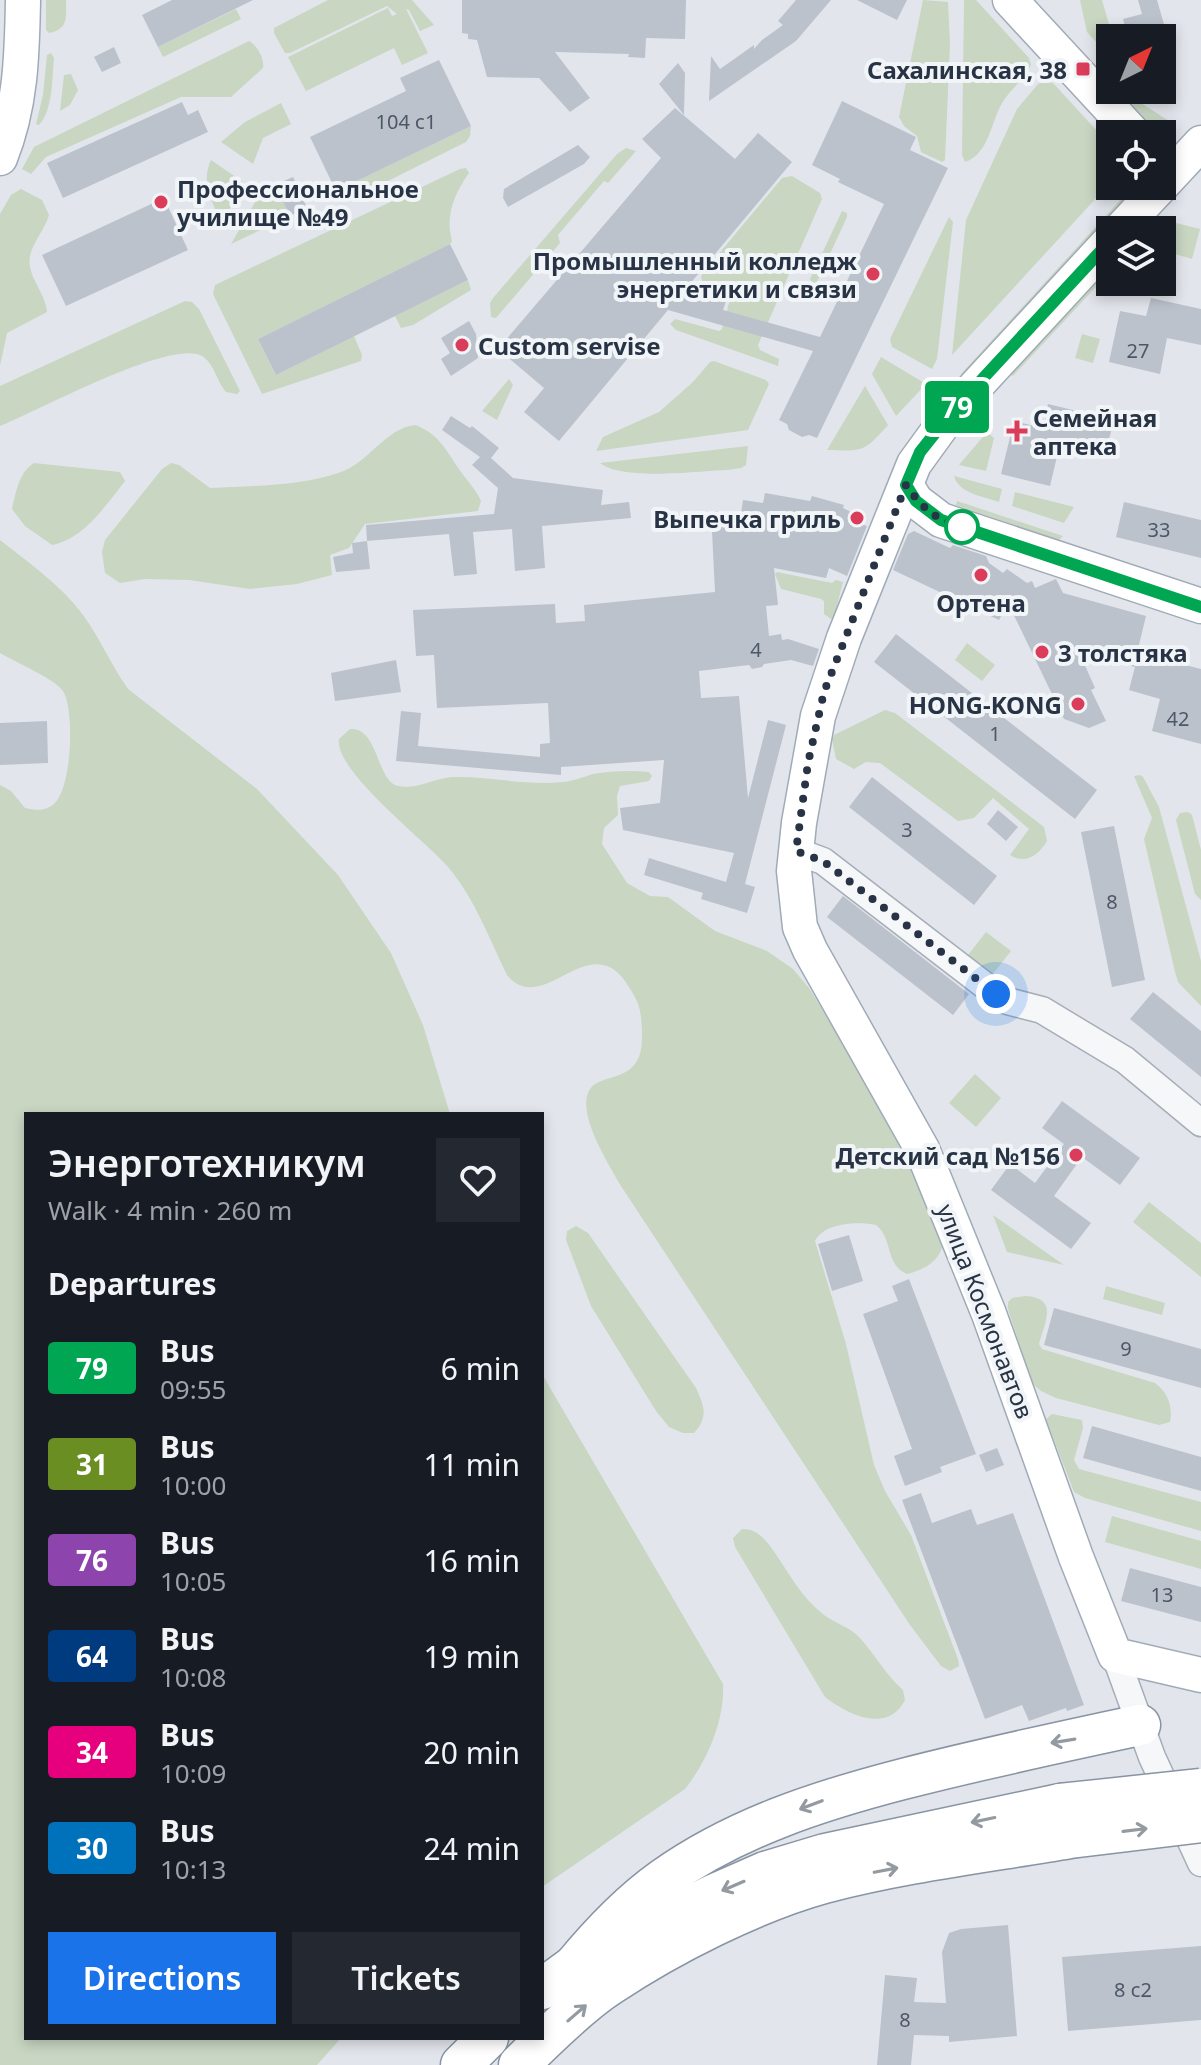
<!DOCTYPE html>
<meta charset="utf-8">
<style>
body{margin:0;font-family:"Noto Sans",sans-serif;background:#242831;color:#f1f3f6;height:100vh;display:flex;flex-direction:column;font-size:30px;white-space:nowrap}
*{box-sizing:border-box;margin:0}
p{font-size:26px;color:#9ea1a6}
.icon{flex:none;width:44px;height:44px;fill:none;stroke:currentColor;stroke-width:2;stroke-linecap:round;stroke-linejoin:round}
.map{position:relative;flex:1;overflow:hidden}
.drawer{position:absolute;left:24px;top:1112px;width:520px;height:928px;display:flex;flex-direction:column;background:#171b24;border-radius:0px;box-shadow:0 4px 12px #0003}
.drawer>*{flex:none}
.badge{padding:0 16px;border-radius:6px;font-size:28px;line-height:52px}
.needle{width:52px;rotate:43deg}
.buttons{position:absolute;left:1096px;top:24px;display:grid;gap:16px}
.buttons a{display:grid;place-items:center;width:80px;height:80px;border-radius:0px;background:#171b24;box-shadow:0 4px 12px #0003;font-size:40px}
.you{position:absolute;width:40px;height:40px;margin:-20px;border:6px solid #fff;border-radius:50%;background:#1a73e8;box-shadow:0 0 0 12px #1a73e833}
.map>.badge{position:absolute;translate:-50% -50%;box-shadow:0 0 0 4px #fff}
h2{padding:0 24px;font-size:30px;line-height:72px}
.round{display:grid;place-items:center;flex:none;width:84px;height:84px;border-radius:0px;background:#242831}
.overview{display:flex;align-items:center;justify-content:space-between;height:136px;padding:0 24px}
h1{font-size:38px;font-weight:600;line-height:60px}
.button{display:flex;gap:16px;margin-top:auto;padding:16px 24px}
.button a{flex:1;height:92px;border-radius:0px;background:#1a73e8;color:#fff;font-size:32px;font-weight:600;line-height:92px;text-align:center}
.button a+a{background:#242831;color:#f1f3f6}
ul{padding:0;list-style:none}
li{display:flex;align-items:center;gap:24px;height:96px;padding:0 24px}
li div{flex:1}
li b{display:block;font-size:30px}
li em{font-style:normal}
li .badge{min-width:88px;font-weight:700;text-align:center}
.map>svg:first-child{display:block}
.green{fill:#c8d6c2}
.building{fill:#bbc2cc}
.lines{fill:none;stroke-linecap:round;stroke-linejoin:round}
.minor-casing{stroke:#a6adb7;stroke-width:29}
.major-casing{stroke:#a0abb8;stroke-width:37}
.highway-casing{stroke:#8894a4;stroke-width:43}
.minor{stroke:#f5f7f9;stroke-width:26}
.major{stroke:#fff;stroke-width:34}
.highway{stroke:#fff;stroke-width:40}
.highway-bridge-casing{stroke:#8894a4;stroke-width:43;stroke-linecap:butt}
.highway-bridge{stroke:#fff;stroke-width:40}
.oneway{stroke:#949aa2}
.line-casing{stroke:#fff;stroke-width:18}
.line{stroke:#00a651;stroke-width:12}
.walk{stroke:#283445;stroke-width:8;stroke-dasharray:0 14.4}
.poi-dot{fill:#db3c5a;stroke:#f2f5f8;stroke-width:3}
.stop-dot{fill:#fff;stroke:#00a651;stroke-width:4}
.labels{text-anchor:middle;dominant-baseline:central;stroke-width:8;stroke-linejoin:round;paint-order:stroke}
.number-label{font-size:20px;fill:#4d5867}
.poi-label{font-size:24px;font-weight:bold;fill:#283445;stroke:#f2f5f8;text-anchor:end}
.street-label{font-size:24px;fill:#283445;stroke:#f2f5f8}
</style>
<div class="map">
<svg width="1201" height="2065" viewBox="0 0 1201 2065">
<rect width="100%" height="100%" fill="#e2e6ec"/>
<g class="green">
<path d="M46 0H66C66 17 69 29 49 33L46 30Z"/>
<polygon points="328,0 412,0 434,25 420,31 409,10 406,9 428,53 402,65 394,48 306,91 288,57 388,8 392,16 397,14 387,6 290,53 285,53 274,33 274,28"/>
<polygon points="923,0 948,2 950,44 945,160 942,162 921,152 917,136 904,126 899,117"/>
<path d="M964 0H976L1029 58 1031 65C1025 78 1012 88 1004 100 991 119 990 154 965 162L962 155Z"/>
<polygon points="1080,0 1102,0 1113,38 1110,38 1110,57 1087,32"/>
<polygon points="236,9 241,19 163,57 158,47"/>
<path d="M249 41C257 45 265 60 263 68L231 97H181L46 157 31 174 22 169 34 147Z"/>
<polygon points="1080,51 1110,80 1110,90 1121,90 1172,123 1173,126 1162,137 1162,134 1150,134 1076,56"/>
<path d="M51 53 54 58C52 79 53 110 39 125L36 124 43 95 47 55Z"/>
<polygon points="71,74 78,90 70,105 60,111 64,75"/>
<polygon points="1045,82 1053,83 1110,145 1110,183 952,355 966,220 1017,109 1038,84"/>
<polygon points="281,103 291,124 263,138 253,164 221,142 245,122"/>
<polygon points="471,126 470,136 466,142 350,200 338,198 336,191"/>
<polygon points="626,148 636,151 608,183 604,181 558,235 560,243 496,318 491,317 490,303 493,298 617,154"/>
<path d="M211 160 243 182 222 224C213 203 200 183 211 160Z"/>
<path d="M466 168 469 173C454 194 445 216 452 241L450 244 258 339 276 375 354 336 362 355 361 361 262 394 213 294 215 285 460 169Z"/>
<polygon points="792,176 820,193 822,199 758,345 760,350 779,359 778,366 676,330 670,324 675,319 719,331 722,329 732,292 703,282 701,278 702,274 782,178"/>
<polygon points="275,185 290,216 231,244 262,190"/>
<polygon points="1133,186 1143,186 964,378 961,374"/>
<path d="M21 189 42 200 49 215C45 229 33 242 30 256 26 275 46 293 47 312L7 333 0 366V214L11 195Z"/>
<polygon points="842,211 847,213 847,217 817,282 813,285 810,279"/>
<polygon points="949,217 953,222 937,359 932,369 892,347 890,339"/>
<polygon points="1176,223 1200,229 1192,259 1168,252"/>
<polygon points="1110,261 1110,272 1013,376 1008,373"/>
<polygon points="468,280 471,290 413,325 401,328 395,316"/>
<path d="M185 301 192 302 199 309 240 391 237 394 226 392C217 382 214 363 202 356 171 338 36 412 0 426V386Z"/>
<polygon points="1082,334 1100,339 1093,363 1075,358"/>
<polygon points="881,357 926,384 896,416 872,374"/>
<polygon points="714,361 766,380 769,384 748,430 596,451 603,437 659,412 693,382 710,362"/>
<polygon points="509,379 513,385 497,420 482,411"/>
<path d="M865 386 888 425C863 453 863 451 827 450Z"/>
<path d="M415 425C438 433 446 450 459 469 467 481 476 489 481 501L478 511 365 524 349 548 330 555 332 575 297 584 250 589 189 580 145 579 120 583 105 573 102 552 105 540 162 469 171 463 179 465 210 488C253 486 301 486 341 472 368 463 386 428 415 425Z"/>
<polygon points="987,432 994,438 986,471 959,465"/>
<path d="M748 446 746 465 741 468 727 470C697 471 623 481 600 463Z"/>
<path d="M34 463 120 472 125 481C106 505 84 539 52 545L25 526 12 509C16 492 19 472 34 463Z"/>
<path d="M954 476 1002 489 999 502C983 496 959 494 954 476Z"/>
<polygon points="1015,492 1074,507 1064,523 1012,506"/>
<polygon points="957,501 1063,536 1059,540 956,505"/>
<path d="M0 540C29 563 61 585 83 615 100 638 111 665 128 689L257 789 338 875 391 953 423 1025 450 1114H26V2038H341L317 2065H0V785L11 791 25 808C36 810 44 812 54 804 72 788 75 710 63 691 55 679 15 662 0 653Z"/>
<polygon points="777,572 832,583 836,580 843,582 834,617 831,619 824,614 824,601 821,599 781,589 775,574"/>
<polygon points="967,643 995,665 982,681 955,660"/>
<path d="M885 710 895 713 1044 827 1047 841C1039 855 1025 865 1010 855L1029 829 993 798 974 818 958 821 880 763 866 762 854 769 836 759 832 739 834 735Z"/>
<path d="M350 729C379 727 376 781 398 786 416 790 435 778 452 777 490 776 526 786 563 782 574 781 583 777 593 774 611 771 630 770 649 772L652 776 649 781 620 786 617 796 618 815 604 828 602 844 627 883 650 896 668 897 715 931 767 951 793 969 809 988 839 1036 907 1159 943 1242C941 1261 924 1270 907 1274 885 1265 893 1238 876 1225 857 1221 824 1223 815 1241L846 1344 874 1465 885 1491 911 1535 958 1659 959 1666 950 1671 941 1666 910 1625 619 1183C608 1162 569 1103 595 1084 605 1078 619 1077 629 1070 642 1060 642 1046 642 1032 641 1007 639 1002 625 981 588 929 542 1018 507 975 489 938 475 899 448 867 426 841 334 771 339 739Z"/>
<polygon points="1140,775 1143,777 1159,807 1201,961 1201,1006 1178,982 1175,972 1144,839 1152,818 1134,776"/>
<polygon points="1188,812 1192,815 1201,850 1201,900 1195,894 1176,820 1180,813"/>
<polygon points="986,932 1011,951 992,975 968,955"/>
<polygon points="975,1074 1001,1098 976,1127 949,1103"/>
<polygon points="1149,1202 1201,1243 1201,1277 1133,1222"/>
<polygon points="993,1215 1064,1265 1007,1252"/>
<path d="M576 1226 588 1233 696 1388C704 1406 709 1417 694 1433H683L669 1427 656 1411 591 1306 566 1240 567 1231Z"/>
<polygon points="1106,1286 1165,1303 1162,1315 1103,1299"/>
<path d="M1025 1296C1059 1298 1045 1321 1039 1344L1042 1349 1155 1383C1168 1392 1173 1407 1170 1422L1159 1425 1056 1398 1041 1391 1032 1383 1008 1309V1302L1012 1298Z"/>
<path d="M542 1374 723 1684C725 1720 707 1761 685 1789L542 1887Z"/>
<polygon points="1052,1414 1082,1420 1083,1428 1074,1460 1079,1469 1201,1502 1201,1531 1085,1498 1074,1492 1046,1419"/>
<polygon points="1112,1516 1201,1541 1201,1569 1105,1542"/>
<path d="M742 1529C757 1528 767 1541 775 1553 790 1575 802 1598 824 1615 836 1624 850 1627 860 1638 876 1656 885 1674 903 1690L905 1700C888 1734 848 1715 825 1697L735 1547 733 1538Z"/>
</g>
<g class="building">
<polygon points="172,0 253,0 158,47 142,15"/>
<polygon points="462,0 686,0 685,39 646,38 645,58 628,57 629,54 555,52 590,98 570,112 539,78 487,77 477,40 468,39 468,34 462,33"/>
<polygon points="796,0 831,0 796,41 709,101 711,56 720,69 754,45 754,49 762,40 783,25 778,21"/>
<polygon points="857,0 907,0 897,20"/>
<polygon points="1138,0 1157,0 1168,38 1128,38 1123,19 1142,14"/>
<polygon points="114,47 121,63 102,72 94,57"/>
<polygon points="439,60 471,126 336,191 310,137 406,91 400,78"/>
<polygon points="678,63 685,73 684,115 659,84"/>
<polygon points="842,101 916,137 910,150 948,168 817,438 809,435 802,437 789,430 787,424 779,420 813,351 668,310 559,441 524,412 544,388 498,349 661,158 642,139 675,108 735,159 758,133 792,162 689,285 728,295 723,310 820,337 884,204 838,182 840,179 812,165"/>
<polygon points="182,102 188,115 198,110 208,132 63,198 47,163"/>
<polygon points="578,145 590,157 584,164 508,207 503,198 504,189"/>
<polygon points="293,177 307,208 290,216 275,185"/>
<polygon points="164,198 188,250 66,306 42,255"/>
<polygon points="450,244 468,280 276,375 258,339"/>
<polygon points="1151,298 1201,309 1201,345 1167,338 1160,374 1109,362 1120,311 1146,316"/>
<polygon points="469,321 476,334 478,358 451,376 441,359 450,353 441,338"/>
<polygon points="1048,404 1114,420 1105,455 1060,444 1050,486 1001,474 1014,421 1043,428"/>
<polygon points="451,416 470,428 472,426 499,448 491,458 513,478 603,490 601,505 629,502 631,518 542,526 545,568 515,571 512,529 473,532 477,574 454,576 449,534 367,541 366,525 494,514 498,488 472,465 480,457 442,430"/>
<polygon points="765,493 810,501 812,496 844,505 843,508 863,518 861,524 867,526 847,576 829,568 826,578 774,568 778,605 766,606 769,636 781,634 782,640 788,639 819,649 813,666 791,660 764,664 762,667 752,669 749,665 699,671 701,698 739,696 748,798 768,720 786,725 745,884 755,887 747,913 701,899 703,893 644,875 649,858 726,882 734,853 623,830 620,808 660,803 664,760 561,767 561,775 396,761 401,711 421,713 418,746 540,757 540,744 550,743 548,703 437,708 434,655 416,656 413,610 555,604 556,623 585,621 584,605 715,592 711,511 741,514 743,500 763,503"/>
<polygon points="1124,502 1201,520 1201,558 1116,537"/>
<polygon points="914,531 950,548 953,545 986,556 989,563 1003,573 1007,569 1027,583 1032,581 1035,588 1056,579 1063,593 1146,616 1137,653 1201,669 1201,744 1152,731 1160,699 1129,690 1135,667 1080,654 1095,688 1091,690 1106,721 1089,728 1064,719 1008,603 999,620 893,570 908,534"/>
<polygon points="367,541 370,569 336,572 333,557 353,553 352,543"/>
<polygon points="896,634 1097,790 1075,819 874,662"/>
<polygon points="396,660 401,692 335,701 331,673"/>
<polygon points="47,721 48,763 0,765 0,723"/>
<polygon points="872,777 997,876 974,905 849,807"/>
<polygon points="998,810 1018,827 1006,841 987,824"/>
<polygon points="1114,826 1145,980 1112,987 1081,832"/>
<polygon points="843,896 969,994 953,1015 827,917"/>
<polygon points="1153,992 1201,1031 1201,1077 1130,1019"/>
<polygon points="1062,1101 1140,1158 1120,1185 1082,1157 1054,1196 1091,1223 1071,1249 991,1190 1010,1164 1035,1183 1064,1144 1042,1128"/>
<polygon points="849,1235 863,1281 832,1291 818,1244"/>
<polygon points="909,1279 976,1454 940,1467 942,1472 905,1486 894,1456 912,1449 863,1314 898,1301 892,1286"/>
<polygon points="1054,1308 1201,1349 1201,1388 1044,1345"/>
<polygon points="1092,1426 1201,1457 1201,1491 1083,1458"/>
<polygon points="997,1448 1004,1465 986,1472 979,1455"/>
<polygon points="921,1493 932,1523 971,1509 977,1525 1013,1513 1084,1705 1067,1711 1066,1708 1029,1721 1022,1705 985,1719 902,1500"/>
<polygon points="1130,1568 1201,1587 1201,1622 1121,1601"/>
<polygon points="1008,1925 1017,2036 949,2042 949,2036 914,2035 911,2065 877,2065 885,1975 917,1978 914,2002 946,2003 942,1952 949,1933 961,1929"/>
<polygon points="1201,1946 1201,2020 1068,2031 1062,1957"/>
</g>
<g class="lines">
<g class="minor-casing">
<g id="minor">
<polyline points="796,851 823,861 996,994 1007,1001 1042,1010 1125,1060 1201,1123"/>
<polyline points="1115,1655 1152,1757 1201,1863"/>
</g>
</g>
<g class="major-casing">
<g id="major">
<polyline points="1010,0 1134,134"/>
<path d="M0 158C21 106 22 55 23 0"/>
<polyline points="1162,185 1201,143"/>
<polyline points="1120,230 1161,186"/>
<polyline points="1110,241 951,413 914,464 844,638 818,716 799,823 794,871 800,927 810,950 922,1149 989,1314 1076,1557 1115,1655 1201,1675"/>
<polyline points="906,485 916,501 941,520 1201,606"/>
</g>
</g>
<g class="highway-casing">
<g id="highway">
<path d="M572 1968C599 1935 628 1904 663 1879 735 1828 818 1801 903 1779 981 1759 1060 1742 1140 1725"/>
<polyline points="542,1989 586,1957 715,1894 765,1872 825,1854 1060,1804"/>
<polyline points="461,2065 488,2038"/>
<path d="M519 2065C543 2041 582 2003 610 1985 670 1945 755 1902 824 1883 904 1862 988 1852 1070 1838"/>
</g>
</g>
<use href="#minor" class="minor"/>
<use href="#major" class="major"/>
<use href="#highway" class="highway"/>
<g class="highway-bridge-casing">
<g id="highway-bridge">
<polyline points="1060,1804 1201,1789"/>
<polyline points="1070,1838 1201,1822"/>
</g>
</g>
<use href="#highway-bridge" class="highway-bridge"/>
</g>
<defs><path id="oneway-shaft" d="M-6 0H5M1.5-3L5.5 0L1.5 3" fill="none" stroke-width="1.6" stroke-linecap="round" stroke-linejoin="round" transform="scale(2)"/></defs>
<g class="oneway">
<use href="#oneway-shaft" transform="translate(1063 1741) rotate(171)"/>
<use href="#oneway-shaft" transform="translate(811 1805) rotate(159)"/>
<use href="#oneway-shaft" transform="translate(983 1820) rotate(168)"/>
<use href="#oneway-shaft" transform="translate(1135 1830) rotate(-7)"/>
<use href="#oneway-shaft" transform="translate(886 1870) rotate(-11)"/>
<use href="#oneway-shaft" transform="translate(733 1886) rotate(157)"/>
<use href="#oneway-shaft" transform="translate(577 2013) rotate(-41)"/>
</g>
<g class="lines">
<g class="line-casing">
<polyline id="line" points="1110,241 951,413 920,452 906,485 916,501 941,520 1201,607"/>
</g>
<use href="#line" class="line"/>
<path class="walk" d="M962 527C936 520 921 507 906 485L824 692 808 763 796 851 823 861 996 994"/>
</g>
<g class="poi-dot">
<rect x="1075" y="61" width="16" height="16" rx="4"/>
<circle cx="161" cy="202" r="8"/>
<circle cx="873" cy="274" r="8"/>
<circle cx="462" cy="345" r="8"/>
<path d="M1013 419h8v8h8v8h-8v8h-8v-8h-8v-8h8z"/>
<circle cx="857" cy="518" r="8"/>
<circle cx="981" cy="575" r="8"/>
<circle cx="1042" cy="652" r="8"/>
<circle cx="1078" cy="704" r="8"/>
<circle cx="1076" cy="1155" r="8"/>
</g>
<circle class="stop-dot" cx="962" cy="527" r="16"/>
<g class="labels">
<g class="number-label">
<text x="406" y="121">104 с1</text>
<text x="1138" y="350">27</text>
<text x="1159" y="529">33</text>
<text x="756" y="649">4</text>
<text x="1178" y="718">42</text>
<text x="995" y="733">1</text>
<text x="907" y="829">3</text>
<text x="1112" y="901">8</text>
<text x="1126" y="1348">9</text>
<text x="1162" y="1594">13</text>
<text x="1133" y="1989">8 с2</text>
<text x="905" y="2019">8</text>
</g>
<g class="poi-label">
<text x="1067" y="69">Сахалинская, 38</text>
<text x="177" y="188" text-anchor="start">Профессиональное<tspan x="177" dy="28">училище №49</tspan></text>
<text x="857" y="260">Промышленный колледж<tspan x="857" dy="28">энергетики и связи</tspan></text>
<text x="478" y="345" text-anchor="start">Custom servise</text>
<text x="1033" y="417" text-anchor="start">Семейная<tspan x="1033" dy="28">аптека</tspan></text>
<text x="841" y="518">Выпечка гриль</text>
<text x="981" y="602" text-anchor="middle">Ортена</text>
<text x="1058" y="652" text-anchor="start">3 толстяка</text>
<text x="1062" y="704">HONG-KONG</text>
<text x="1060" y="1155">Детский сад №156</text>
</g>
<g class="street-label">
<text transform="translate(986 1311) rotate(69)">улица Космонавтов</text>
</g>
</g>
</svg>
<div class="buttons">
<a><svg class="needle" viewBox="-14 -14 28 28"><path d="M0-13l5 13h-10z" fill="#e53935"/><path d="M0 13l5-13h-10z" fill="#9ea1a6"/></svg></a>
<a><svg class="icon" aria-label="locate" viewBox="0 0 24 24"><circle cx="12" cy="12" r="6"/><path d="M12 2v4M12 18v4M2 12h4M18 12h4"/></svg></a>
<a><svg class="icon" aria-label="layers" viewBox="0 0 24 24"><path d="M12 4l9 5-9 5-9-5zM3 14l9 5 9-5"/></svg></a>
</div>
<div class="you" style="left:996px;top:994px"></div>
<b class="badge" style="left:957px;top:407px;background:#00a651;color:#fff">79</b>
<section class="drawer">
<div class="overview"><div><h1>Энерготехникум</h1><p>Walk · 4 min · 260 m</p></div><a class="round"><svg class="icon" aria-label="heart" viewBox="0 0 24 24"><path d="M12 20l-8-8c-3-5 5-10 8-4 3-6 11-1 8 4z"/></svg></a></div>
<h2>Departures</h2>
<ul>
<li><span class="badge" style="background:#00a651;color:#fff">79</span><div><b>Bus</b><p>09:55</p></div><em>6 min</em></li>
<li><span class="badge" style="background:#6b8e23;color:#fff">31</span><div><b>Bus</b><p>10:00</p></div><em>11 min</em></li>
<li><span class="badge" style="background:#8e44ad;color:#fff">76</span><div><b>Bus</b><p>10:05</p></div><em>16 min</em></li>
<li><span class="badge" style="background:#003b80;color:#fff">64</span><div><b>Bus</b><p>10:08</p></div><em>19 min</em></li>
<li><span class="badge" style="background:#e6007e;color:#fff">34</span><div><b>Bus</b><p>10:09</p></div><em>20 min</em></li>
<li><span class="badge" style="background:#0072bc;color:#fff">30</span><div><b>Bus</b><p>10:13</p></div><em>24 min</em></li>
</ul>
<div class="button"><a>Directions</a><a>Tickets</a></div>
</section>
</div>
